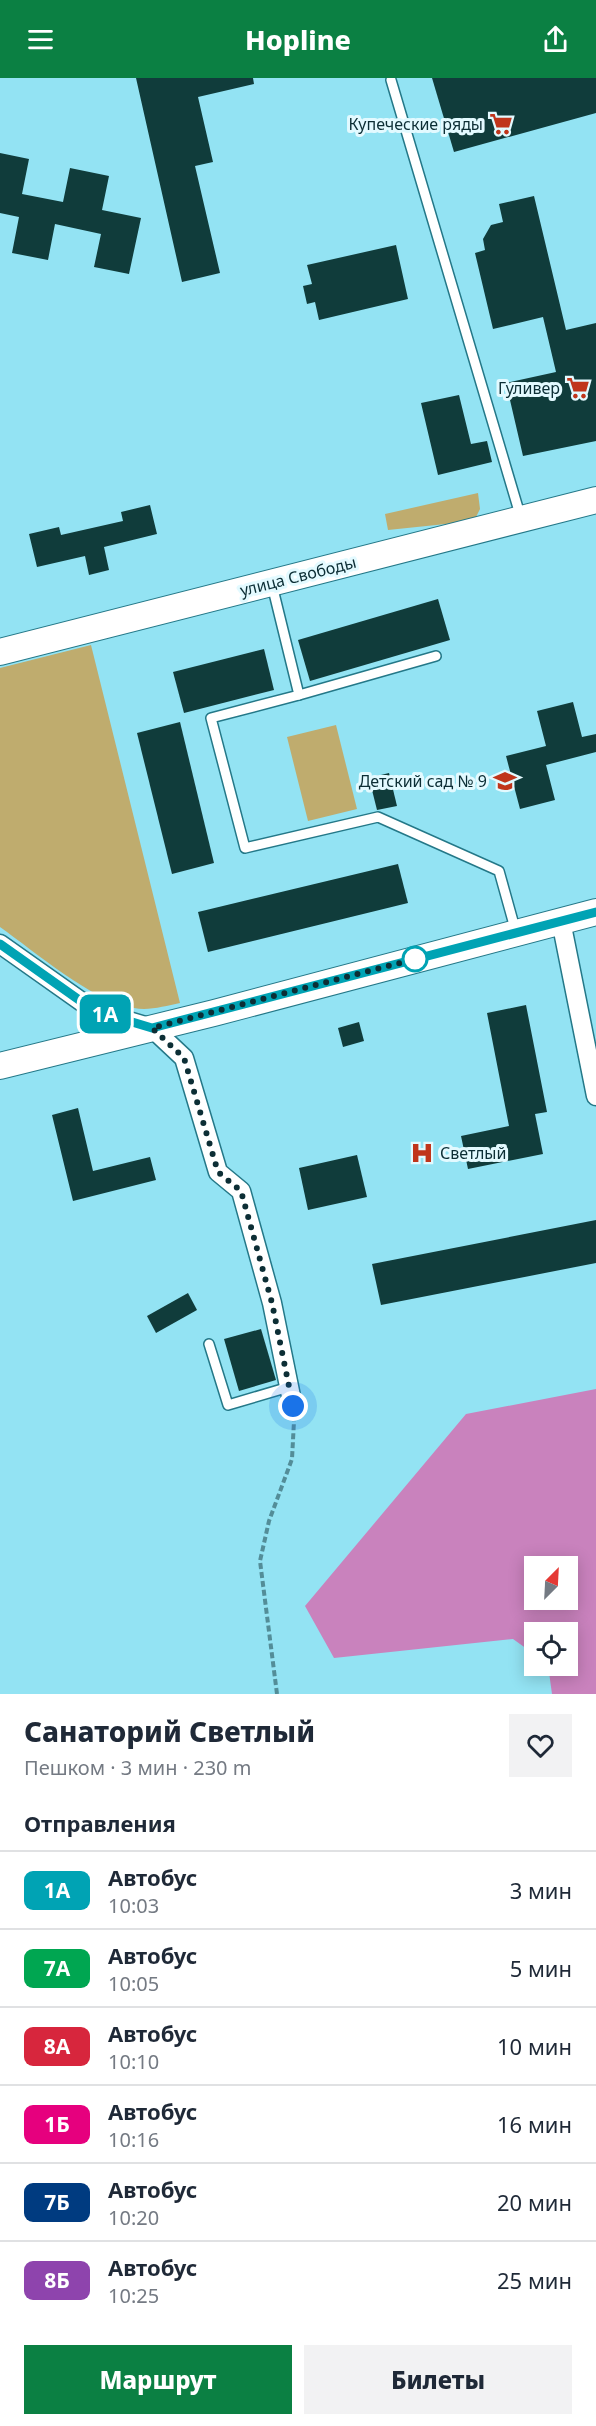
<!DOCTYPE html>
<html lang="ru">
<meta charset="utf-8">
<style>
body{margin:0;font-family:"Noto Sans",sans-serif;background:#f2f2f3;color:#1f2937;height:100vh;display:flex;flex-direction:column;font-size:22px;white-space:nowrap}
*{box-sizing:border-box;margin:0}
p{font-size:20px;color:#747a83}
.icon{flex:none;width:33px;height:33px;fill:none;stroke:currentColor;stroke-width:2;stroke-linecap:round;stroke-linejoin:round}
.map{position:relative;height:1616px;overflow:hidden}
.sheet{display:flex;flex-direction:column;background:#fff;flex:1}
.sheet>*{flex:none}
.badge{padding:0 12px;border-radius:9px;font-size:21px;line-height:39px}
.needle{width:39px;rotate:24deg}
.controls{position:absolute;left:524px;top:1478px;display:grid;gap:12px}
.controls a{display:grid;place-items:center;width:54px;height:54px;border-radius:0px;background:#fff;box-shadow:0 3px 15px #0003;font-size:30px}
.you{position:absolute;width:30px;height:30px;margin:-15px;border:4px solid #fff;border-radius:50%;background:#1a73e8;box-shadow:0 0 0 9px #1a73e833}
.map>.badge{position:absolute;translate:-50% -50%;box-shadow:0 0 0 3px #fff}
h2{padding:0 24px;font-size:22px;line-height:54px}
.round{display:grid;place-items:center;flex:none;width:63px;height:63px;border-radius:0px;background:#f2f2f3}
.summary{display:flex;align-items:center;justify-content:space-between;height:102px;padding:0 24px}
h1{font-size:28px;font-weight:800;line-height:45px}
.action{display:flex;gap:12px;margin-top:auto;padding:12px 24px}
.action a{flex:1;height:69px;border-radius:0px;background:#0b8043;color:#fff;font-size:24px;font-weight:800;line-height:69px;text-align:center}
.action a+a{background:#f2f2f3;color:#1f2937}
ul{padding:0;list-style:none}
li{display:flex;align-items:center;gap:18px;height:78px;padding:0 24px;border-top:2px solid #e0e1e3}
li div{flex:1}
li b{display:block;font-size:22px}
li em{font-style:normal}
li .badge{min-width:66px;font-weight:700;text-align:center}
header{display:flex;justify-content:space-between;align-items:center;height:78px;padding:0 24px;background:#0b8043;color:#fff;font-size:27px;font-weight:800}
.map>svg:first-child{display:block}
.green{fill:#bfac6e}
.water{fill:#c982bd;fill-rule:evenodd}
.building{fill:#103c3b}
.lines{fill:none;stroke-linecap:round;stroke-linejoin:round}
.lane-casing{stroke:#247888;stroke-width:12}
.street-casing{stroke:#247888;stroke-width:21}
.secondary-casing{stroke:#247888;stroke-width:28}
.path{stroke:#538d98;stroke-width:4;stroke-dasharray:6 3;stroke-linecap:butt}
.lane{stroke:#fff;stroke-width:9}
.street{stroke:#fff;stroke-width:18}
.secondary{stroke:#fff;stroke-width:26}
.line-casing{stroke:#fff;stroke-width:14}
.line{stroke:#00a3b4;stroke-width:9}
.walk{stroke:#0c2e35;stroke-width:6;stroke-dasharray:0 10.8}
.stop-dot{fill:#fff;stroke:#00a3b4;stroke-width:3}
.labels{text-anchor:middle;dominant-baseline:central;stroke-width:6;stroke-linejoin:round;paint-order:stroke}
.poi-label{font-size:16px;fill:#0c2e35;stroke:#e3faff;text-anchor:end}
.street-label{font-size:16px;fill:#0c2e35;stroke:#e3faff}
</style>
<header><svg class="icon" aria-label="menu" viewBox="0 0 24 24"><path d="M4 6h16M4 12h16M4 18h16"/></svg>Hopline<svg class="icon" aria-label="share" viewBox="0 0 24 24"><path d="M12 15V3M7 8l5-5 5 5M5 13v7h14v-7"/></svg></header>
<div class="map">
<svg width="596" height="1616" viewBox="0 0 596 1616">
<rect width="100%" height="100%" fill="#93e3f3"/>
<g class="green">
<polygon points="478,415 480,431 476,439 465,444 388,452 385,436"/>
<path d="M91 567 180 925C165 928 149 933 134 930 93 924 34 873 0 849V590Z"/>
<polygon points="336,647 357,731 308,743 287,659"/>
</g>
<path class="water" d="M596 1311V1616H552L548 1587H567V1554H534V1576L513 1561 334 1580 305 1528 466 1336ZM534 1488H567V1521H534Z"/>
<g class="building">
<polygon points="136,0 253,0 254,6 198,19 213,84 195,88 220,195 182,204"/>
<polygon points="432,0 596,0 596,35 454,74"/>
<polygon points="0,75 29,81 22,116 63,124 70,90 109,98 102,132 141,140 129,196 94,189 101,156 55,146 48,182 12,175 19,139 0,135"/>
<polygon points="534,118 566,252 596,245 596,363 523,378 506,305 556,294 543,239 493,251 475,175 485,172 483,161 491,147 503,144 499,126"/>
<polygon points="396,167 408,221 319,242 315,224 307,226 303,208 312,206 307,187"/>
<polygon points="459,317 471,366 487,363 492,384 438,397 421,325"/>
<polygon points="150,427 157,456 104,469 109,492 89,497 85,478 37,489 29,456 59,449 61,457 123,443 121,434"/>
<polygon points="438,521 450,562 310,603 298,562"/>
<polygon points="264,571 274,612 184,635 173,594"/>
<polygon points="573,624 582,659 596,656 596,674 546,687 555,722 520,731 506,678 546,668 537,633"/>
<polygon points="180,644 214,785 172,796 137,655"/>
<polygon points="389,695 397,728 377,732 369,700"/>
<polygon points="398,786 408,825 208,874 198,834"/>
<polygon points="526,927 547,1034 535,1036 543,1076 468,1091 461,1058 509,1048 487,935"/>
<polygon points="359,944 364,963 343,969 338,950"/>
<polygon points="78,1030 93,1093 150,1079 156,1102 73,1123 52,1037"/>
<polygon points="357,1077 367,1119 308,1132 299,1090"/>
<polygon points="596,1142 596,1185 381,1227 372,1186"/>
<polygon points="188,1215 197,1232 156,1255 147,1238"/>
<polygon points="261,1251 276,1302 239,1313 224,1261"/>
</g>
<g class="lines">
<g class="lane-casing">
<g id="lane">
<polyline points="391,2 521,440"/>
<polyline points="272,507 299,617 211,640 245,770 378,739 499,793 516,854"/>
<polyline points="299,617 436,578"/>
<polyline points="209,1266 228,1327 289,1309"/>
</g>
</g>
<g class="street-casing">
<g id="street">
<polyline points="561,843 596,1018"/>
<polyline points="0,866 82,924 102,935 152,950 184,980 218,1094 241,1113 272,1225 293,1328"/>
</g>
</g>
<g class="secondary-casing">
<g id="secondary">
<polyline points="0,574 596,422"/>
<polyline points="0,988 214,935 596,834"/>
</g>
</g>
<polyline class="path" points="277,1616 260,1483 269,1443 292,1381 294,1343"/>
<use href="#lane" class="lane"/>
<use href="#street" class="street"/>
<use href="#secondary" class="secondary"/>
</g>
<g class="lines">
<g class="line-casing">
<polyline id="line" points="0,866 82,924 102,935 152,950 596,834"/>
</g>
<use href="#line" class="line"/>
<polyline class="walk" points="293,1328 272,1225 241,1113 218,1094 184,980 152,950 415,881"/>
</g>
<defs>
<g id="supermarket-bare" transform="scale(1.8)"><path d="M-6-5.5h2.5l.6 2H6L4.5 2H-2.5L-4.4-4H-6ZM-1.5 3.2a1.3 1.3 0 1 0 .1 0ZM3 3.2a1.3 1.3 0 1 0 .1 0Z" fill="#c0351b" stroke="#e3faff" stroke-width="2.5" paint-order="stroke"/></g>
<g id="school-bare" transform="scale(1.8)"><path d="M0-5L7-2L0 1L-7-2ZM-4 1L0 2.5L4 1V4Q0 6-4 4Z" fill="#c0351b" stroke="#e3faff" stroke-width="2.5" paint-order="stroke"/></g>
<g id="hospital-bare" transform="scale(1.8)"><path d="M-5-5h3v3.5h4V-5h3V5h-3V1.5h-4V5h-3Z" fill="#c0351b" stroke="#e3faff" stroke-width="2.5" paint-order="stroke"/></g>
</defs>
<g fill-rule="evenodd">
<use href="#supermarket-bare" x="501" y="46"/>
<use href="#supermarket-bare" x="578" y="310"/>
<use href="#school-bare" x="505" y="703"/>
<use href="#hospital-bare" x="422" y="1075"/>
</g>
<circle class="stop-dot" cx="415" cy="881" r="12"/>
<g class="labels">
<g class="poi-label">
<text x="483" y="46">Купеческие ряды</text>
<text x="560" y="310">Гуливер</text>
<text x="487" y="703">Детский сад № 9</text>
<text x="440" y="1075" text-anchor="start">Светлый</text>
</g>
<g class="street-label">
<text transform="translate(298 498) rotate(-14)">улица Свободы</text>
</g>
</g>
</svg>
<div class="controls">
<a><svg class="needle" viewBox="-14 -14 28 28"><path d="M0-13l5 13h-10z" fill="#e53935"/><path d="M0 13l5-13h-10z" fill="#747a83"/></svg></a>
<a><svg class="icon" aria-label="locate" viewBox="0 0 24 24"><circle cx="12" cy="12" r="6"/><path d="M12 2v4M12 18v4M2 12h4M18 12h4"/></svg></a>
</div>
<div class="you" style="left:293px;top:1328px"></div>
<b class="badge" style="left:105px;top:936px;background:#00a3b4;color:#fff">1А</b>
</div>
<section class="sheet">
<div class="summary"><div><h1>Санаторий Светлый</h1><p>Пешком · 3 мин · 230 m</p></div><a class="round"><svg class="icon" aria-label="heart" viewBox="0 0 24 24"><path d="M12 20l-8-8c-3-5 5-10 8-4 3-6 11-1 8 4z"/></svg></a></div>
<h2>Отправления</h2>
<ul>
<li><span class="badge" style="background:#00a3b4;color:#fff">1А</span><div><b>Автобус</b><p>10:03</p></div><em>3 мин</em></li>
<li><span class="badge" style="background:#00a651;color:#fff">7А</span><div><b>Автобус</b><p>10:05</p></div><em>5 мин</em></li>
<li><span class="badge" style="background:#d7263d;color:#fff">8А</span><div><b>Автобус</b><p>10:10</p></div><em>10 мин</em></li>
<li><span class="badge" style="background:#e6007e;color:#fff">1Б</span><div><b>Автобус</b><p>10:16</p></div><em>16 мин</em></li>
<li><span class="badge" style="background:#003b80;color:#fff">7Б</span><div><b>Автобус</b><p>10:20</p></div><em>20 мин</em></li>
<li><span class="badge" style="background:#8e44ad;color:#fff">8Б</span><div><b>Автобус</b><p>10:25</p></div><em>25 мин</em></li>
</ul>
<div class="action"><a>Маршрут</a><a>Билеты</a></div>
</section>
